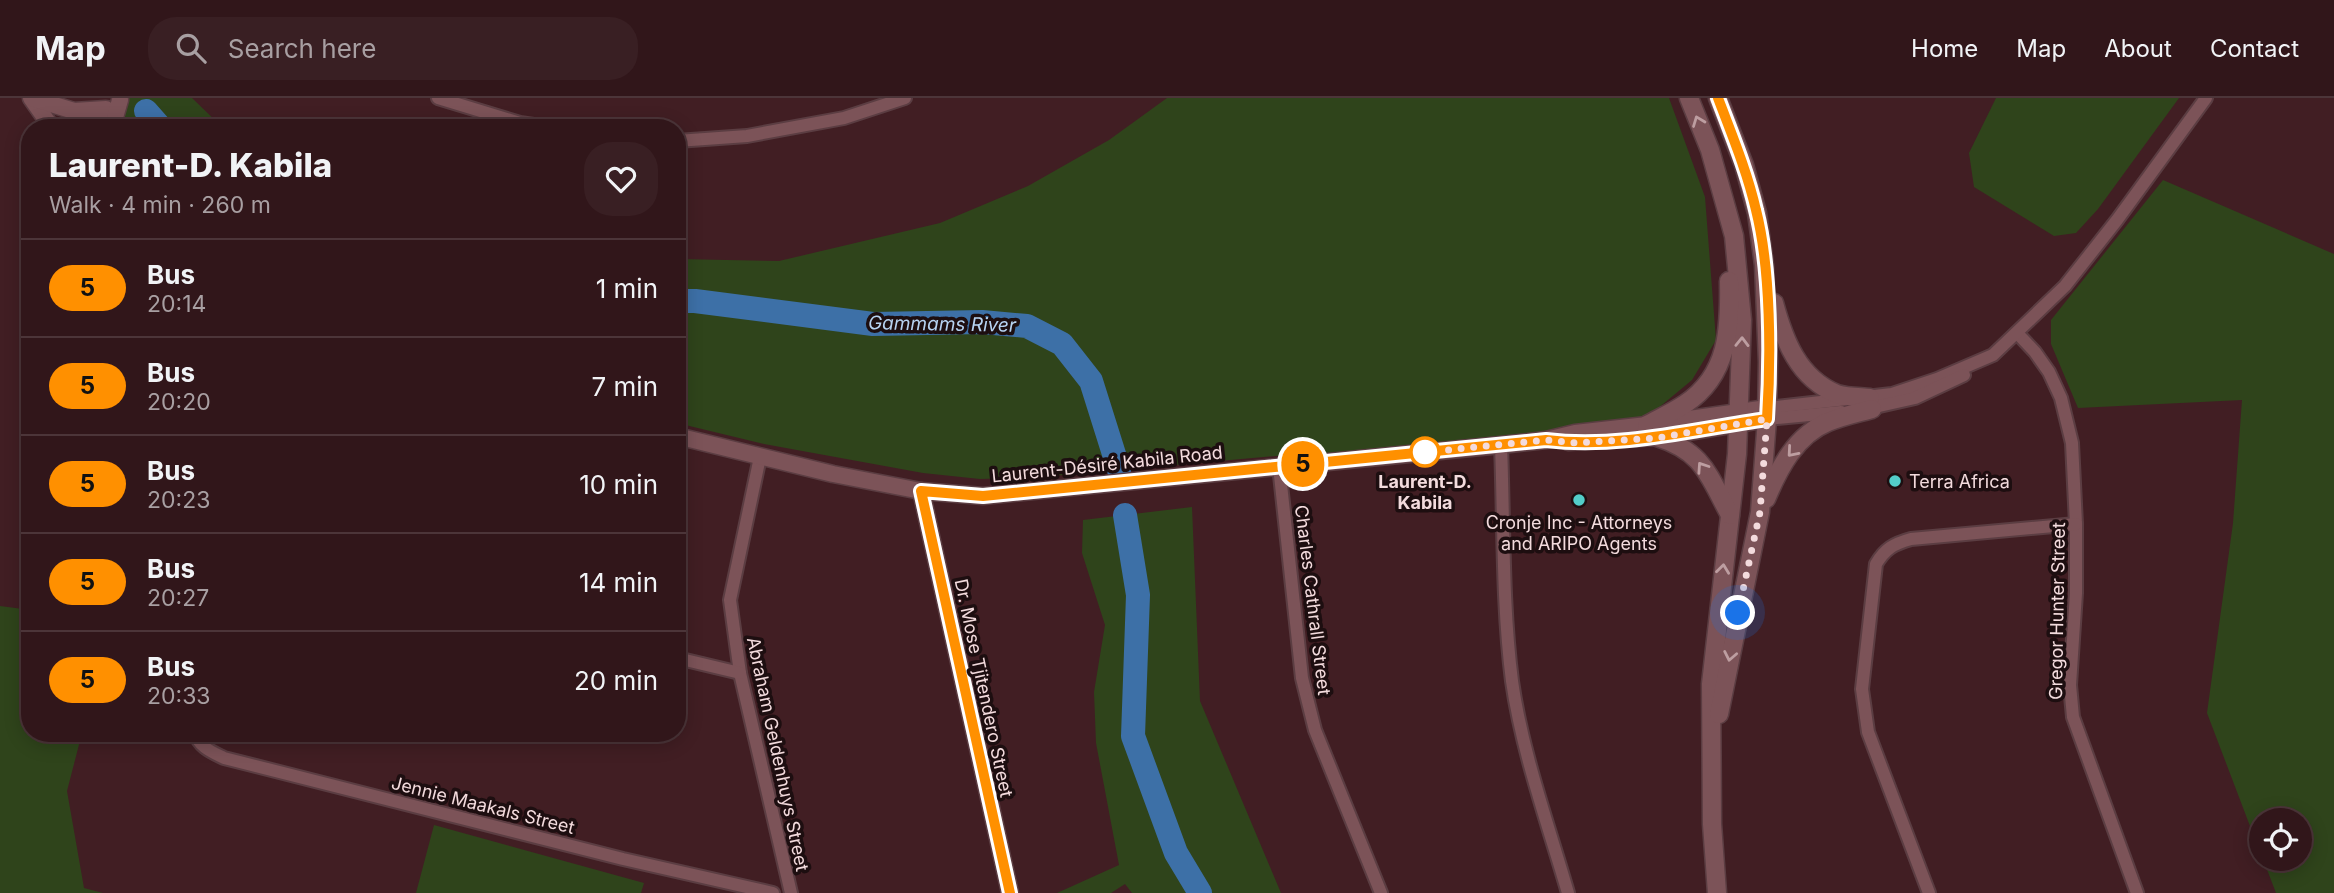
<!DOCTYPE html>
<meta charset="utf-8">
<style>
body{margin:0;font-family:Inter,sans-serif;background:#391f23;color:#f1f3f6;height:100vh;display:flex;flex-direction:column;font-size:26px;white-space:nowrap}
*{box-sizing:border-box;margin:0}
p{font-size:23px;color:#a89fa2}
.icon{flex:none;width:38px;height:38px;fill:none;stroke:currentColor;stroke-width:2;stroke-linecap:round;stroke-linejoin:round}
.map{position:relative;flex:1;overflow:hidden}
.panel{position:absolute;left:21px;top:21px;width:665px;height:623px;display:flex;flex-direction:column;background:#31161a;border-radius:28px;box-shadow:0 4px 18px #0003,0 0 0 2px #4c3539}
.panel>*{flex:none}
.badge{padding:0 14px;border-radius:23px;font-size:24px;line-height:46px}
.tools{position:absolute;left:2249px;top:710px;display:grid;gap:14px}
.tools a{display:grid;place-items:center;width:63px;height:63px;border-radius:50%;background:#31161a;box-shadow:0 4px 18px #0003,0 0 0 2px #4c3539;font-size:35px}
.you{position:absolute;width:35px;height:35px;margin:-18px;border:5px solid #fff;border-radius:50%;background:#1a73e8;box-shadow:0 0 0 10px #1a73e833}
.map>.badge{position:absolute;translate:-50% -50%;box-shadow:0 0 0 4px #fff}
.round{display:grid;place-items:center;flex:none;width:74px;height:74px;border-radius:28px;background:#391f23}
.summary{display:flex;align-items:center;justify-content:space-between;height:119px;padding:0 28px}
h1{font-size:33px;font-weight:800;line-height:52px}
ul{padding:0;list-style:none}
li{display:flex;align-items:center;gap:21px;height:98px;padding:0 28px;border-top:2px solid #4c3539}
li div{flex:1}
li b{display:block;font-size:26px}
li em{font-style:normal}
li .badge{min-width:77px;font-weight:700;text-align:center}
header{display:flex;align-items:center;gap:42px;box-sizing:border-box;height:98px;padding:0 35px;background:#31161a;border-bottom:2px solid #4c3539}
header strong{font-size:33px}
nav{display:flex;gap:38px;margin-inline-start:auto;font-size:24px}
.search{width:490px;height:63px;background:#391f23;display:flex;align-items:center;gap:18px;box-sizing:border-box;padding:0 24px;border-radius:28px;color:#a89fa2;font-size:26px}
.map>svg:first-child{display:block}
.green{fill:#2f441b}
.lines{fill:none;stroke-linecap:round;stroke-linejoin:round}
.river{stroke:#3d70a7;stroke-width:24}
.minor-casing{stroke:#5b3d42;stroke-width:16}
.tertiary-casing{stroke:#5b3d42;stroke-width:19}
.secondary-casing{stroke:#5b3d42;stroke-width:21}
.minor{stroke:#7c5358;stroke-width:12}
.tertiary{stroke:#7c5358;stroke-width:16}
.secondary{stroke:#7c5358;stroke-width:18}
.oneway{stroke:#bd9ea1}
.line-casing{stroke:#fff;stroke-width:16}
.line{stroke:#ff9000;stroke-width:10}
.walk{stroke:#f3dbdd;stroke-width:7;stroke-dasharray:0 12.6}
.stop-dot{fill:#fff;stroke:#ff9000;stroke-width:3.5}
.poi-dot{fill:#53cdc9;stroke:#1d0e10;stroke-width:2.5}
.labels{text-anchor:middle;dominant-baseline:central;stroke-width:7;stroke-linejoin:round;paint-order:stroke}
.street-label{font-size:18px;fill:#f3dbdd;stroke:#1d0e10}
.stop-label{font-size:18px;font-weight:bold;fill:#f3dbdd;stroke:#1d0e10}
.poi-label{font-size:18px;fill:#f3dbdd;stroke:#1d0e10;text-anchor:start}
.water-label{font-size:19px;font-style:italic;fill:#b6d2f1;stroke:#1d0e10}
</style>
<header>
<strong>Map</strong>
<div class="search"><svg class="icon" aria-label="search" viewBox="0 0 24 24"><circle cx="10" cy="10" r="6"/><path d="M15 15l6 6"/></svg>Search here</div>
<nav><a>Home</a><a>Map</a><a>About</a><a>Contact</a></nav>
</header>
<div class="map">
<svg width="2334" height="795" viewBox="0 0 2334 795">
<rect width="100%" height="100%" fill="#411e23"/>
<g class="green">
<polygon points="122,0 192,0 223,30 112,30"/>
<polygon points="1167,0 1669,0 1705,99 1716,242 1692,282 1645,321 1501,347 1276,358 1041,379 980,381 923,375 764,346 677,325 677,161 779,163 940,125 1028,88 1109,42"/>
<polygon points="1996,0 2179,0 2098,111 2076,135 2054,138 1974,89 1969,55"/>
<polygon points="2163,82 2334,156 2334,795 2276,795 2263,761 2300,761 2300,723 2261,723 2261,757 2207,615 2233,425 2242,302 2078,310 2051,246 2051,222"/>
<polygon points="1192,409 1200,603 1281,795 1132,795 1125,786 1111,795 1057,795 1119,767 1096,645 1094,594 1105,527 1082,455 1083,422"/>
<polygon points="30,489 30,635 82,635 67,693 84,790 103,795 0,795 0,508 23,511"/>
<polygon points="434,727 644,785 641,795 416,795"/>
</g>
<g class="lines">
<g class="river">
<polyline points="146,13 161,30"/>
<polyline points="677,203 695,203 873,226 982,224 1027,228 1062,246 1091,283 1119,372"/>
<polyline points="1125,417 1138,497 1133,638 1176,755 1200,795"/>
</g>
<g class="minor-casing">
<g id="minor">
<polyline points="438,0 520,25 554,30"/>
<polyline points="83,30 107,10"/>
<polyline points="677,43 747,38 844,20 905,0"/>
<polyline points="2018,236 2035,254 2049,274 2061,300 2072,345 2076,426 2076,495 2070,587 2073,619 2137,795"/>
<polyline points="1767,310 1892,296 1937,281 1993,257 2065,188 2117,122 2206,0"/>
<polyline points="1866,311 1915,300 1964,277"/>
<polyline points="1767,321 1841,314"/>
<path d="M1501 347C1504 425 1502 505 1512 583 1522 654 1548 726 1568 795"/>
<polyline points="760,359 730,502 740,575 791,795"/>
<polyline points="1279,368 1302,580 1315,632 1381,795"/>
<polyline points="677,560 740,575"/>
<path d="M195 635C199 649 212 654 224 660L623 761 773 795"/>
<path d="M1929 795 1868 634 1862 591 1876 466C1885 451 1893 446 1911 441L2076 426"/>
</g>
</g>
<g class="tertiary-casing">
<g id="tertiary">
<polyline points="31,0 52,30"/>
<polyline points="32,0 74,13 106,11"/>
<polyline points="112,30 120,2"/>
<polyline points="677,338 833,376 921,393 983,398 1501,347 1546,342 1575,335 1647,327 1767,310"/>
<polyline points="1568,344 1657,339 1767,321"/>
<polyline points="921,393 1010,795"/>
</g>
</g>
<g class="secondary-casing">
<g id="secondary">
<polyline points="1689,0 1710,52 1734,138 1742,222 1737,356 1711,586 1712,726 1717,795"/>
<polyline points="1718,0 1744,67 1757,115 1764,167 1768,264 1767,321 1760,414 1719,616"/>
<path d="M1774 205C1784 242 1798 280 1837 296 1847 299 1860 299 1870 300"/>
<path d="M1647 327C1660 320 1673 314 1685 306 1729 277 1730 230 1729 183"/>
<path d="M1657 339C1704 354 1708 377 1730 417"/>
<path d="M1766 401C1779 370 1796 337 1828 324 1842 318 1857 315 1872 311"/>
</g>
</g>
<use href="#minor" class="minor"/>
<use href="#tertiary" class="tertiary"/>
<use href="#secondary" class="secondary"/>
</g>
<defs><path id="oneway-chevron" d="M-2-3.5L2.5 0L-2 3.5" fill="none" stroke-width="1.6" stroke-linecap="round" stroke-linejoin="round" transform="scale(1.75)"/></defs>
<g class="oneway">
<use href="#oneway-chevron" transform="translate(1698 23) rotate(-111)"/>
<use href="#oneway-chevron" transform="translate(1742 244) rotate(-89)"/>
<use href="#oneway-chevron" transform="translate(1792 354) rotate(131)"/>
<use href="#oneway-chevron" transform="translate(1702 369) rotate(-124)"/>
<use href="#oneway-chevron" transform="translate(1723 471) rotate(-83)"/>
<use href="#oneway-chevron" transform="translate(1730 558) rotate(101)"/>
</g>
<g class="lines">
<g class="line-casing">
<path id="line" d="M1010 795 921 393 983 398 1546 342C1620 351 1694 331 1767 321 1771 260 1771 171 1756 112 1747 73 1732 37 1718 0"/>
</g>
<use href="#line" class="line"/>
<polyline class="walk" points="1425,354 1418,355 1546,342 1576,345 1657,340 1767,321 1760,414 1738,515"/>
</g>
<circle class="stop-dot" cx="1425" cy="354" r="14"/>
<g class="poi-dot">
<circle cx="1895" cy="383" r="7"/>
<circle cx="1579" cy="402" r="7"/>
</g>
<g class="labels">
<g class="street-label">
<text transform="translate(1107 366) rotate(-6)">Laurent-Désiré Kabila Road</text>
<text transform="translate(1313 502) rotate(83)">Charles Cathrall Street</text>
<text transform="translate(2057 513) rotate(-89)">Gregor Hunter Street</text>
<text transform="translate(984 590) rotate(78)">Dr. Mose Tjitendero Street</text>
<text transform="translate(778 656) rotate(78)">Abraham Geldenhuys Street</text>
<text transform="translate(483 707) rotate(14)">Jennie Maakals Street</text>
</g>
<g class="stop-label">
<text x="1425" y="383">Laurent-D.<tspan x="1425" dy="21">Kabila</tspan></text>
</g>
<g class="poi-label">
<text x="1909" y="383">Terra Africa</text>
<text x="1579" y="424" text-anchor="middle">Cronje Inc - Attorneys<tspan x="1579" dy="21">and ARIPO Agents</tspan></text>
</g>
<g class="water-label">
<text transform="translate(942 226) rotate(1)">Gammams River</text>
</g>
</g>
</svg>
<div class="tools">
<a><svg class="icon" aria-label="locate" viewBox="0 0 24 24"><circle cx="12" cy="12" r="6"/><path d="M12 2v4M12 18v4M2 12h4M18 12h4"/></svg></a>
</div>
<div class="you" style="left:1738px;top:515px"></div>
<b class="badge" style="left:1303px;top:366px;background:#ff9000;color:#111">5</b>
<section class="panel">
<div class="summary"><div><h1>Laurent-D. Kabila</h1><p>Walk · 4 min · 260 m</p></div><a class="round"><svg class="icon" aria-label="heart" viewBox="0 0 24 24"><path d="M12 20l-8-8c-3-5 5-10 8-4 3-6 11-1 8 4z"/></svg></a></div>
<ul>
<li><span class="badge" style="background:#ff9000;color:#111">5</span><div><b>Bus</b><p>20:14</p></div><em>1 min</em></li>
<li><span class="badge" style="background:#ff9000;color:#111">5</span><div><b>Bus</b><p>20:20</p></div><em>7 min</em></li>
<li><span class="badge" style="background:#ff9000;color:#111">5</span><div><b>Bus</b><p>20:23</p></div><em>10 min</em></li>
<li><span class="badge" style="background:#ff9000;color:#111">5</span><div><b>Bus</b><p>20:27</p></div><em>14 min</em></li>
<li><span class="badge" style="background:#ff9000;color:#111">5</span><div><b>Bus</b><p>20:33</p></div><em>20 min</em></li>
</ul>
</section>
</div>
